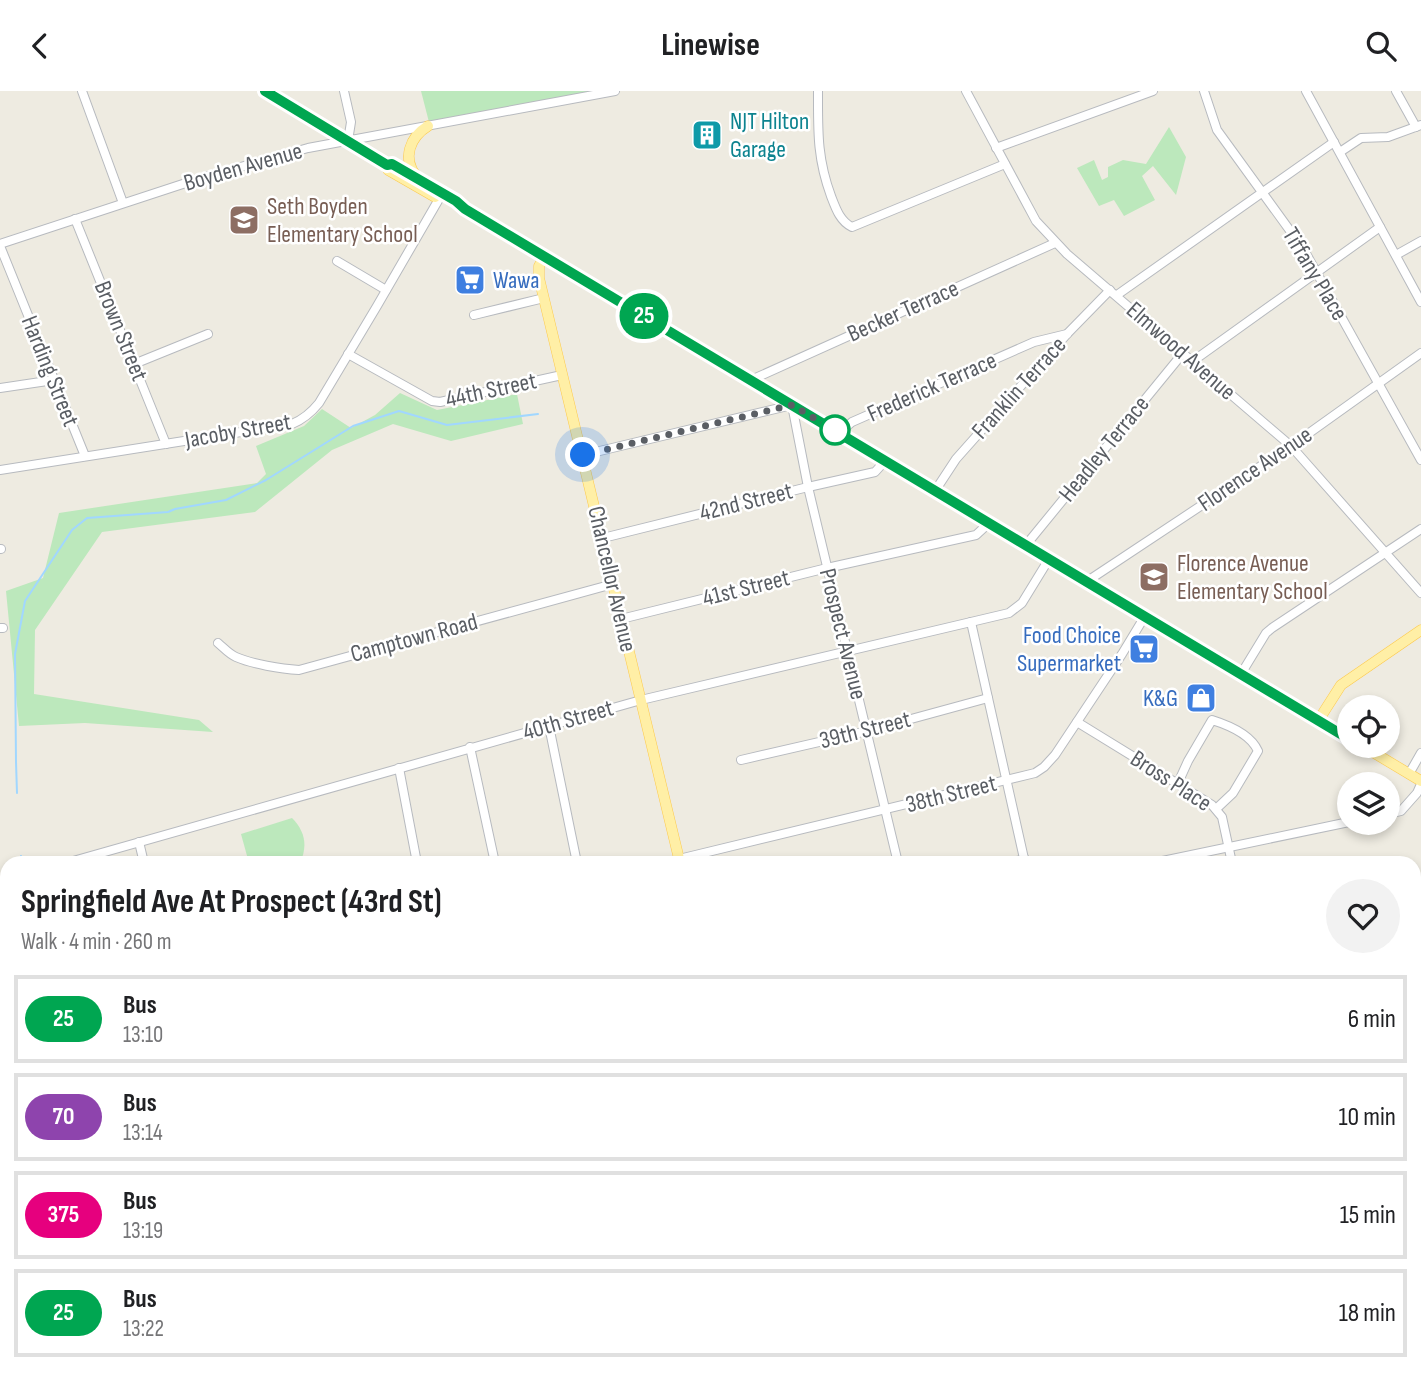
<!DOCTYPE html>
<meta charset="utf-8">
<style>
body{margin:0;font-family:"Sofia Sans Condensed",sans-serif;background:#f2f2f2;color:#202124;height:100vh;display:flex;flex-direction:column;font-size:26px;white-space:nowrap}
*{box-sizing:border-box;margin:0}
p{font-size:23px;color:#757577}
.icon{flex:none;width:38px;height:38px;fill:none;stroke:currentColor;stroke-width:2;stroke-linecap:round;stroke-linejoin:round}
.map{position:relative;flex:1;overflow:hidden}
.panel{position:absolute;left:0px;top:765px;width:1421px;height:527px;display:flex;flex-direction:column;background:#fff;border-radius:21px 21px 0 0;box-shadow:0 4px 10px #0003}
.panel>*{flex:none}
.badge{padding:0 14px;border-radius:23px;font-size:24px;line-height:46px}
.controls{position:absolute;left:1337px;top:604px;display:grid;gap:14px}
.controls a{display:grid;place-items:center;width:63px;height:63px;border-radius:50%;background:#fff;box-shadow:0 4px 10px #0003;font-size:35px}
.you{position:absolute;width:35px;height:35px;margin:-18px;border:5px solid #fff;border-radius:50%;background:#1a73e8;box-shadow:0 0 0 10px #1a73e833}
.map>.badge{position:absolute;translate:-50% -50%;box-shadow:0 0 0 4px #fff}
.round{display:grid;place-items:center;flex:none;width:74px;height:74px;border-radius:37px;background:#f2f2f2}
.head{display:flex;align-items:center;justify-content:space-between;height:119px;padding:0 21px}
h1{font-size:33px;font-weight:700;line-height:52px}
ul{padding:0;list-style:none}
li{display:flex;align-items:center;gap:21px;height:88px;margin:0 14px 10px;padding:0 7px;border:4px solid #e0e0e0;border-radius:0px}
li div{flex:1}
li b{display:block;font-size:26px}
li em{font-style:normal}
li .badge{min-width:77px;font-weight:700;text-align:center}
header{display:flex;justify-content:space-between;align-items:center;height:91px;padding:0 21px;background:#fff;font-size:32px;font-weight:700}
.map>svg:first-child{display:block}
.green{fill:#bce8bc}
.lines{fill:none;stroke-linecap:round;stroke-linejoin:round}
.stream{stroke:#a1d7ff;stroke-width:2}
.minor-casing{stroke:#b7babf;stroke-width:10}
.major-casing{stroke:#fdc94c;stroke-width:11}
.minor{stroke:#fff;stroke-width:8}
.major{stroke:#ffefa6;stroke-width:10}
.line-casing{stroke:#fff;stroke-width:16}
.line{stroke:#00a651;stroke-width:10}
.walk{stroke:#5a5e64;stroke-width:7;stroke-dasharray:0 12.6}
.stop-dot{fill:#fff;stroke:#00a651;stroke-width:3.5}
.labels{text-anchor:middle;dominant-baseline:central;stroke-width:5;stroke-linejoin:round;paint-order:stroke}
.culture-label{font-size:24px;fill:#0d838f;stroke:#fff;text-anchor:start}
.street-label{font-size:24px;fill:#5a5e64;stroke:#fff}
.education-label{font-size:24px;fill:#785e54;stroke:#fff;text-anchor:start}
.shop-label{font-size:24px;fill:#366cbe;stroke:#fff;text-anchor:end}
</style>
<header><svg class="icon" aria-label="back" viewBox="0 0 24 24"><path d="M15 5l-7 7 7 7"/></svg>Linewise<svg class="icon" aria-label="search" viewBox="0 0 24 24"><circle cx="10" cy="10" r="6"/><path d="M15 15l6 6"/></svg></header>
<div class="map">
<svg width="1421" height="1290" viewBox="0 0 1421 1290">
<rect width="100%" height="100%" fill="#eeebe1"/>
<g class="green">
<polygon points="421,0 603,0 430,35"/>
<polygon points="1169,36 1186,66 1176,104 1153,75 1142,85 1155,109 1124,125 1114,109 1099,115 1077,77 1094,69 1102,89 1108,86 1108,76 1123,69 1146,73"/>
<polygon points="400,302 437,319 517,303 523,333 451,350 393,333 332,359 255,421 102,441 35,539 34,603 199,629 213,641 85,632 19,635 6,500 43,487 59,422 257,392 266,383 256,355 304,335 322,318 351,337 375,324"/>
<path d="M292 727C305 740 308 755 300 772H249L241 743Z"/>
<polygon points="1421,1265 1421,1290 1302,1290 1308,1284 1414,1284 1414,1269"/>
</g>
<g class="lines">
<g class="stream">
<polyline points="17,702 16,671 15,563 25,510 72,439 87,427 168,421 175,418 226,409 266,389 353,335 399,320 447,334 538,323"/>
<polyline points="21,765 22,772"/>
<polyline points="1414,1270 1421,1271"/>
<polyline points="1319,1290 1325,1284"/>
</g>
<g class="minor-casing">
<g id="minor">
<polyline points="82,0 123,112"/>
<polyline points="344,0 351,31 348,50"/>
<path d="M818 0C818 40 817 67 831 105 836 118 840 130 852 136L1005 73"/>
<polyline points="966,0 1036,130 1067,163 1291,355 1421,502"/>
<polyline points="1204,0 1217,39 1304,159 1421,369"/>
<polyline points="1306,0 1421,211"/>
<polyline points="1396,0 1416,36"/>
<polyline points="996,57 1153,0"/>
<polyline points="1340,61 1361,47 1388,46 1421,34"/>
<polyline points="75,128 166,353"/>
<polyline points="0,153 198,88 308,57 615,0"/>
<polyline points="0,155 85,365"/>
<polyline points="1396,164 1421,150"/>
<polyline points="337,170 386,199"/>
<polyline points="1117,204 1334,51"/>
<polyline points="474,224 544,207"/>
<polyline points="348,263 432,310 440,311 562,284"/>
<polyline points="1193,270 1380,136"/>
<polyline points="134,273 208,243"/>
<polyline points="751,289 1055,152"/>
<polyline points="0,297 54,289"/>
<polyline points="839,342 852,331 1034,251 1067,243"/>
<polyline points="583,364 792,314 808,396 898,772"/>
<path d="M0 379 292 333C304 328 311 322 319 312L377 215 439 108"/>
<polyline points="935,400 956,368 1067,243 1110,199"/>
<polyline points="603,447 808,396 875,381 885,370"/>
<polyline points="1026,454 1183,262"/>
<polyline points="0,458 1,458"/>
<polyline points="1086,491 1291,355 1421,262"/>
<polyline points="621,528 827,477 976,444 989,432"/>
<polyline points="971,531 1025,772"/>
<polyline points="0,537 3,537"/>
<path d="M218 552C224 557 229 563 236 566 252 573 281 578 299 579L613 493"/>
<polyline points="1241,583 1266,542 1272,537 1421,438"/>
<polyline points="1077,631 1212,714 1222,726 1232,772"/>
<polyline points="549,635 577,772"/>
<polyline points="470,656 495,772"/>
<polyline points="741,669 867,640 988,607"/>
<polyline points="399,677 417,772"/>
<polyline points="1409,683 1421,662"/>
<path d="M1178 692 1188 670 1212 629C1228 634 1251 644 1258 660L1233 702 1216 718"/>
<polyline points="1388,723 1401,720 1417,702 1421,693"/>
<polyline points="139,751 144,772"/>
<polyline points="679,768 1035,682 1044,676 1055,664 1122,563 1145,525"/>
<polyline points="66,772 641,609 1009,522 1022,512 1049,468"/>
<polyline points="1009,772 1025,768"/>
<polyline points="1153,772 1349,731"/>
<polyline points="0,791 7,789"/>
<polyline points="1414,799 1421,797"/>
<polyline points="0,902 7,901"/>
<polyline points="1414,1016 1421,1016"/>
<polyline points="1414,1116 1421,1116"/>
<polyline points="0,1198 7,1197"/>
<polyline points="1414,1215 1421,1214"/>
<polyline points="0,1236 7,1261"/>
<polyline points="14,1284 15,1290"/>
<polyline points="107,1284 109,1290"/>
<polyline points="190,1284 191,1290"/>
<polyline points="273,1284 274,1290"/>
<polyline points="375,1284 375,1290"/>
<polyline points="634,1284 636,1290"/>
<polyline points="897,1284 898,1290"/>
<polyline points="1044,1284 1044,1290"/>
<polyline points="1126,1284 1126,1290"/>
<polyline points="1209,1284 1209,1290"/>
<polyline points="213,1290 235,1284"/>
<polyline points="465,1290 488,1284"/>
</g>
</g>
<g class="major-casing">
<g id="major">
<polyline points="265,0 387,74 388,79 435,106"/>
<polyline points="387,74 392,73 456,110 465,118 1349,648"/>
<path d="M416 85C402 67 410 46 428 35"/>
<polyline points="545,165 539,175 539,187 680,772"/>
<polyline points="1318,630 1341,594 1421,539"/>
<polyline points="1361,654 1421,690"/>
<polyline points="1414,915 1421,915"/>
<polyline points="0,1022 7,1021"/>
<polyline points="806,1284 808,1290"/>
</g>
</g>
<use href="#minor" class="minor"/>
<use href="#major" class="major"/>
</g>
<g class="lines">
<g class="line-casing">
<polyline id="line" points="265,0 387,74 392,73 456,110 465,118 1349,648"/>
</g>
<use href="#line" class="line"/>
<polyline class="walk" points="583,364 792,314 839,342 835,339"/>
</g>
<defs>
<g id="building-square" transform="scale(1.575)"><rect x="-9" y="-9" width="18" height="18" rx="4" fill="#0f9aa8" stroke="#fff"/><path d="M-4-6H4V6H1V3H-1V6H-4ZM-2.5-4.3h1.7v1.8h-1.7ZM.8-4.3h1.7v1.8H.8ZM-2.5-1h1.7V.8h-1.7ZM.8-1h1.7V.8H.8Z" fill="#fff"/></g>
<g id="school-square" transform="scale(1.575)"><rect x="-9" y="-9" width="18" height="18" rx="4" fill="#8d6e63" stroke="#fff"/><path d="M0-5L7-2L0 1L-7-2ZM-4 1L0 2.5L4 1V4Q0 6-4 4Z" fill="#fff"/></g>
<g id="supermarket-square" transform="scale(1.575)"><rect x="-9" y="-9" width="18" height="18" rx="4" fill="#3f7fe0" stroke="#fff"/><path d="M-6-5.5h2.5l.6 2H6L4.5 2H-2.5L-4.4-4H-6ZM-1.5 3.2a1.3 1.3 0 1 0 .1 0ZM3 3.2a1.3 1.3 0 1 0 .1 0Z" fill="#fff"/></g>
<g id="shop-square" transform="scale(1.575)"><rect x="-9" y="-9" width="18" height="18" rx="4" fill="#3f7fe0" stroke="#fff"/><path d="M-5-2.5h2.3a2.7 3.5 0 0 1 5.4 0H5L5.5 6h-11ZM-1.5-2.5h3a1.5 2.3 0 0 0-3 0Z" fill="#fff"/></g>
</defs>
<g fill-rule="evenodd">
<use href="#building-square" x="707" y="44"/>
<use href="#school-square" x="244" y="129"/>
<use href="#supermarket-square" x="470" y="189"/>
<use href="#school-square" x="1154" y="486"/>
<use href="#supermarket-square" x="1144" y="558"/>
<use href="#shop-square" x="1201" y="607"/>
</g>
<circle class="stop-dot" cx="835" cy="339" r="14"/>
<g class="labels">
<g class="culture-label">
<text x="730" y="30">NJT Hilton<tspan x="730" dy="28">Garage</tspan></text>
</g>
<g class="street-label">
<text transform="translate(243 76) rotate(-16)">Boyden Avenue</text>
<text transform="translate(1315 183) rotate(59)">Tiffany Place</text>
<text transform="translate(903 220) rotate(-24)">Becker Terrace</text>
<text transform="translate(121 240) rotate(68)">Brown Street</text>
<text transform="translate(1181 260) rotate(41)">Elmwood Avenue</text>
<text transform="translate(50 280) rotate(68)">Harding Street</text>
<text transform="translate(932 296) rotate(-24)">Frederick Terrace</text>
<text transform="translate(1019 297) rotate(-48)">Franklin Terrace</text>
<text transform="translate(491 299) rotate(-12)">44th Street</text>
<text transform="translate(238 340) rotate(-10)">Jacoby Street</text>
<text transform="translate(1104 358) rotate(-51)">Headley Terrace</text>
<text transform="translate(1255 378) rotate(-34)">Florence Avenue</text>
<text transform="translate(746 411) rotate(-14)">42nd Street</text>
<text transform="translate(612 488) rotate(77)">Chancellor Avenue</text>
<text transform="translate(746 497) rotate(-14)">41st Street</text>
<text transform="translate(843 543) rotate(76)">Prospect Avenue</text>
<text transform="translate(414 547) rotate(-15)">Camptown Road</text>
<text transform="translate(568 629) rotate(-16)">40th Street</text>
<text transform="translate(865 639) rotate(-14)">39th Street</text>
<text transform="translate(1171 690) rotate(33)">Bross Place</text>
<text transform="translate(951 703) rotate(-14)">38th Street</text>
</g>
<g class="education-label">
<text x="267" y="115">Seth Boyden<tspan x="267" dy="28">Elementary School</tspan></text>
<text x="1177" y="472">Florence Avenue<tspan x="1177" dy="28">Elementary School</tspan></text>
</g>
<g class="shop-label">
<text x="493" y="189" text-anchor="start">Wawa</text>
<text x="1121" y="544">Food Choice<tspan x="1121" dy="28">Supermarket</tspan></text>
<text x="1178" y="607">K&amp;G</text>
</g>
</g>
</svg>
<div class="controls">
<a><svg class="icon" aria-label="locate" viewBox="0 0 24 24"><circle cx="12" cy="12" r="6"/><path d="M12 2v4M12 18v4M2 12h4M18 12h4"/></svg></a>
<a><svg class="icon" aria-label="layers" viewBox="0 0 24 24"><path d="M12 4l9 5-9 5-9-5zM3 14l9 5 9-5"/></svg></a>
</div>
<div class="you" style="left:583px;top:364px"></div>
<b class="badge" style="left:644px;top:225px;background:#00a651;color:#fff">25</b>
<section class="panel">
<div class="head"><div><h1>Springfield Ave At Prospect (43rd St)</h1><p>Walk · 4 min · 260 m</p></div><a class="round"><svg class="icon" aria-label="heart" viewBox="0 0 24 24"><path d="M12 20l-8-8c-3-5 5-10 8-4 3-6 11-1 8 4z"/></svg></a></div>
<ul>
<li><span class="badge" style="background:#00a651;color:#fff">25</span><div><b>Bus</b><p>13:10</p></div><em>6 min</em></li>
<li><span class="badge" style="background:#8e44ad;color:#fff">70</span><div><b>Bus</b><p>13:14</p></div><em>10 min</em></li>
<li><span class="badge" style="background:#e6007e;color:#fff">375</span><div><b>Bus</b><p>13:19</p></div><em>15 min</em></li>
<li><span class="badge" style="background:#00a651;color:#fff">25</span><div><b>Bus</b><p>13:22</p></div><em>18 min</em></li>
</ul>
</section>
</div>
